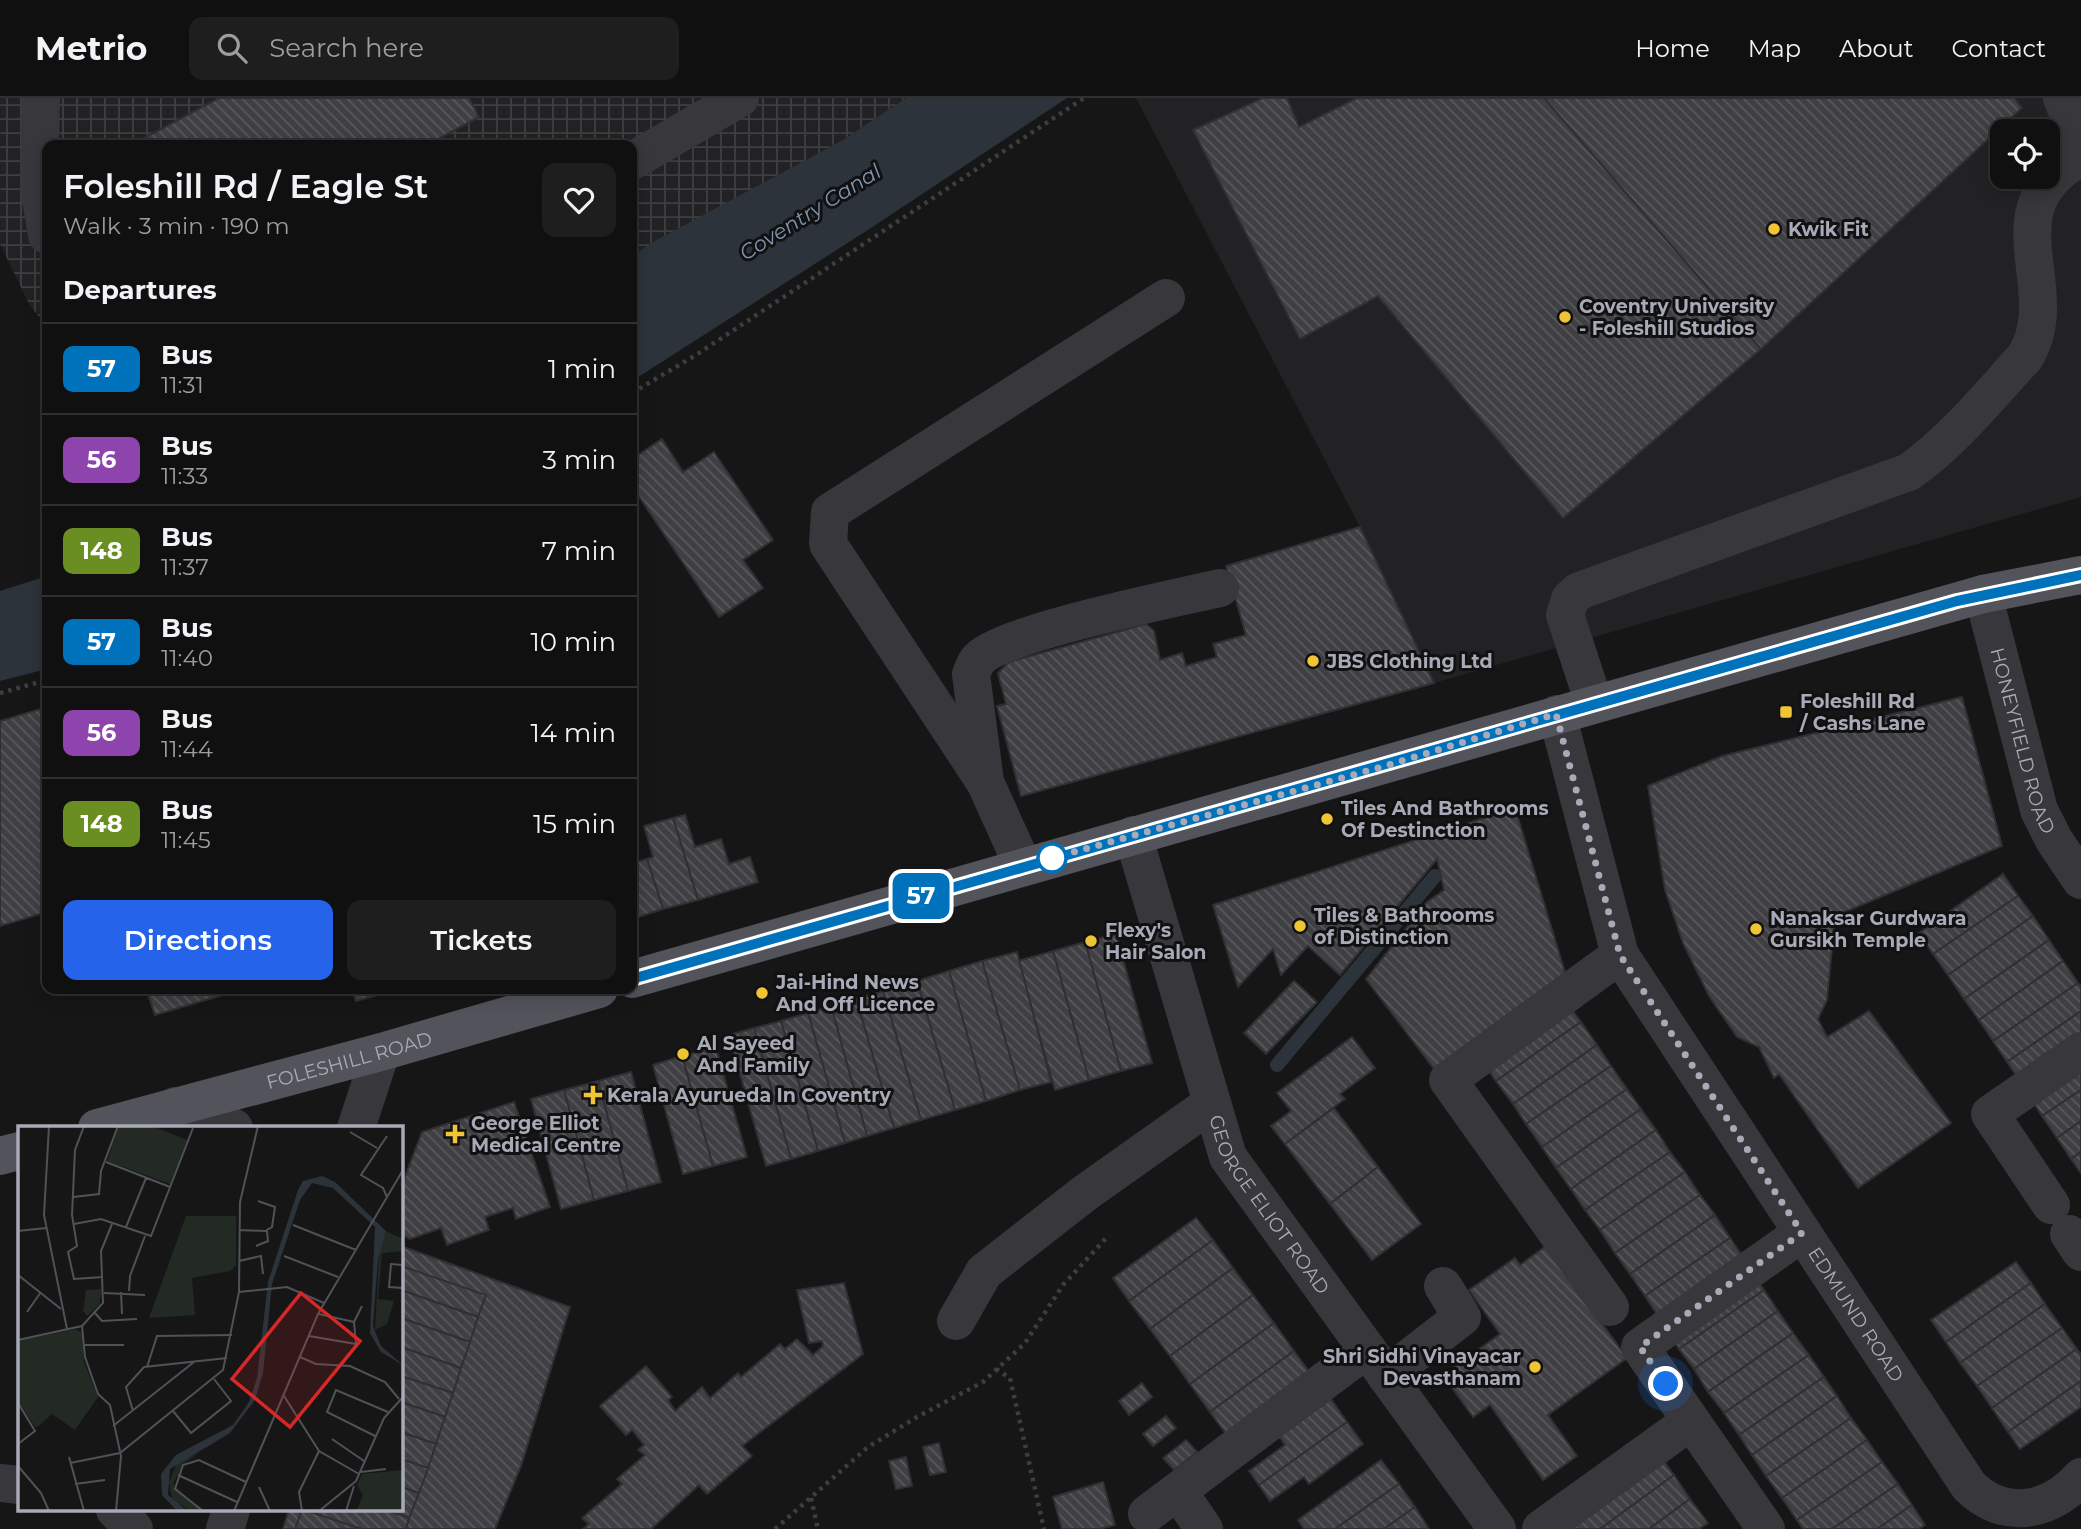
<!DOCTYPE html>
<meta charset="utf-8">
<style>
body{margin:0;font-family:Montserrat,sans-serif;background:#1e1e1f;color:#f1f3f6;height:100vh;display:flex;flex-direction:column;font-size:26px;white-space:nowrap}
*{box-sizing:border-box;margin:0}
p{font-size:23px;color:#9c9d9f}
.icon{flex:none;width:38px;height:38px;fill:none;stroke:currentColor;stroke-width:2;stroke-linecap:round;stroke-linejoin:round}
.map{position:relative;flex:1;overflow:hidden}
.details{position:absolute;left:42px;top:42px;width:595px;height:854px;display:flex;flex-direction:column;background:#101011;border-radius:14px;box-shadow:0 4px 18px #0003,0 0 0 2px #303031}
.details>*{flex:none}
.badge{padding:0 14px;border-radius:10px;font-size:24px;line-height:46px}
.buttons{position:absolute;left:1990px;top:21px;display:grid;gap:14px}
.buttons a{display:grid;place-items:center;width:70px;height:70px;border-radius:14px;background:#101011;box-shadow:0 4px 18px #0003,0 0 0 2px #303031;font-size:35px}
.you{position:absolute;width:35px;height:35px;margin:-18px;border:5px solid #fff;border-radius:50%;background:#1a73e8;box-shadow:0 0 0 10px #1a73e833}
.map>.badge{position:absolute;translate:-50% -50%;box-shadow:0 0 0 4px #fff}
h2{padding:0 21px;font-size:26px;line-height:63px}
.round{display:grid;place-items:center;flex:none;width:74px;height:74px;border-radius:14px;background:#1e1e1f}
.head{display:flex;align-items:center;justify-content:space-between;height:119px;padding:0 21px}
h1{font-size:33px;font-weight:600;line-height:52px}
.cta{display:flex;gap:14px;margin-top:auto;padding:14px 21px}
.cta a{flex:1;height:80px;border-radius:14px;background:#2563eb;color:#fff;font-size:28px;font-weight:600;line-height:80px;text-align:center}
.cta a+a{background:#1e1e1f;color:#f1f3f6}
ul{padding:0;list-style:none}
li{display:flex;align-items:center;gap:21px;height:91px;padding:0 21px;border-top:2px solid #303031}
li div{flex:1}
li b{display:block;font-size:26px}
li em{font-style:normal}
li .badge{min-width:77px;font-weight:700;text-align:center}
header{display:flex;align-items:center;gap:42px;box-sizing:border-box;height:98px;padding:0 35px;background:#101011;border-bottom:2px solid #303031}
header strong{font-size:33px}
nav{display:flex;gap:38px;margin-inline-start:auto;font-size:24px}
.search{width:490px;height:63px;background:#1e1e1f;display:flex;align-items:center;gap:18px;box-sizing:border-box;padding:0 24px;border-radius:14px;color:#9c9d9f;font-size:26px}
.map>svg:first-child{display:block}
.built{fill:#222224;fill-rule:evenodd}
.industrial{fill:url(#industrial-grid)}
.water{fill:#2c333b}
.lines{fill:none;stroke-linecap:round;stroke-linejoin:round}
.stream{stroke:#2c333b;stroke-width:14}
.building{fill:url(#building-back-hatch);stroke:#303033;stroke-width:2}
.path{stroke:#3d3e43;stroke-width:4.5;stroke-dasharray:3.5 5;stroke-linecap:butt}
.minor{stroke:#37373c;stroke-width:38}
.major{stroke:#53545b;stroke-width:38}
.line-casing{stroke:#fff;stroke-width:16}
.line{stroke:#0072bc;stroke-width:10}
.walk{stroke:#a8abb7;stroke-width:7;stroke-dasharray:0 12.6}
.poi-dot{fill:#f0c535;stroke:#111112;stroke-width:2.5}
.stop-dot{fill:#fff;stroke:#0072bc;stroke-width:3.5}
.labels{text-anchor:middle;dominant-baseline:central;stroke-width:6;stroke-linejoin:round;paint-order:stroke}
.poi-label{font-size:19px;font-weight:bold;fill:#a8abb7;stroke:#111112;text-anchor:start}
.street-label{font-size:19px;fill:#a8abb7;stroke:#111112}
.water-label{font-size:21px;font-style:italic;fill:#7f95b2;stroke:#111112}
.inset-road{fill:none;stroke:#505257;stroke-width:2}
.view{fill:#d62828;fill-opacity:0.15;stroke:#d62828;stroke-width:3.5}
.inset-edge{fill:none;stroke:#a8abb7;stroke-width:3.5}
</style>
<header>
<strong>Metrio</strong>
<div class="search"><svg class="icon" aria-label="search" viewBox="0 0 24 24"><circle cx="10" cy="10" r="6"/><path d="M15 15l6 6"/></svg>Search here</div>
<nav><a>Home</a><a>Map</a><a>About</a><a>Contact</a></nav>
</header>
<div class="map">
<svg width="2081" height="1431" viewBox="0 0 2081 1431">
<defs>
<pattern id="industrial-grid" width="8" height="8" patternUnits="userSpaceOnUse" patternTransform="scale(1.75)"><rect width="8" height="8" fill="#222224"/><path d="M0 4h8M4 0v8" fill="none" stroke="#3f3f42"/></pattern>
<pattern id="building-back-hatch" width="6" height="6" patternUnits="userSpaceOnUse" patternTransform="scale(1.75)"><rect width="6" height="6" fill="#404044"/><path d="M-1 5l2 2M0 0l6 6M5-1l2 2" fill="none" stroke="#59595d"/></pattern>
</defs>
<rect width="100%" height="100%" fill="#161617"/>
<path class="built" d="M1136 0H2081V399L1434 585 1360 429ZM2002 33H2048V79H2002Z"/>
<polygon class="industrial" points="0,0 906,0 841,43 654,144 632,158 632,47 47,47 47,228 30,208 0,146"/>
<g class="water">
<polygon points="906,0 1067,0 874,128 632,283 632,158 653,144 841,43"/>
<polygon points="47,478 47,571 0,583 0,493"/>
</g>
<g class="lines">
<polyline class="stream" points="1277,967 1435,778"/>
</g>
<g class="building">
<polygon points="219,0 469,0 479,19 427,47 131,47"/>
<polygon points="1263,0 1287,0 1299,29 1357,0 1544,0 1761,251 1563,420 1378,198 1300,241 1193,32"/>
<polygon points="1544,0 2014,0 2022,10 1761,251"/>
<polygon points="662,341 683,374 714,354 773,442 743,462 763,490 719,519 632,388 632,361"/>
<polygon points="1360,429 1434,585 1021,698 997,608 1006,606 998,575 1009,564 1146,526 1154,533 1160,562 1182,555 1186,568 1217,559 1213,546 1246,537 1226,468"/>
<polygon points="1962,599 2002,748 1835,818 1827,902 1818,921 1827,939 1869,913 1951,1025 1858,1090 1779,976 1774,980 1759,949 1737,939 1709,898 1683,845 1665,792 1648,688 1722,658"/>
<polygon points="47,609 47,814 0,828 0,623"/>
<polygon points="1515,710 1568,884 1437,975 1366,881 1427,804 1444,792 1437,761 1340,877 1308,848 1281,877 1273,851 1238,889 1213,807"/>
<polygon points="685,717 695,749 721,741 729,766 750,759 758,784 698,802 673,720"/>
<polygon points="673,720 698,802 663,811 647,761 653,759 644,728"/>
<polygon points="647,761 663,811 632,821 632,765"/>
<polygon points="2003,776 2018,798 1933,856 1919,835"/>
<polygon points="2018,798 2033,818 1948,877 1933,856"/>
<polygon points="2033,818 2049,842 1964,901 1948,877"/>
<polygon points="1116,836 1152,965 1121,973 1085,844"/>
<polygon points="2049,842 2063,863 1979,922 1964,901"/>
<polygon points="1085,844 1121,973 1089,982 1053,853"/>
<polygon points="1053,853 1089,982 1055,992 1018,863"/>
<polygon points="1017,854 1051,984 1020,992 982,863"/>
<polygon points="982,863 1020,992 986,1003 949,873"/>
<polygon points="2063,863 2078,885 1993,943 1979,922"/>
<polygon points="949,873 986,1003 955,1012 917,883"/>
<polygon points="917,883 955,1012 921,1022 883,893"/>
<polygon points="1294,883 1317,904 1266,956 1244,935"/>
<polygon points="2078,885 2081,889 2081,913 2007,964 1993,943"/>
<polygon points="146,891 243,891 155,917"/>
<polygon points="352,891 387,891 388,894 356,903"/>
<polygon points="883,893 921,1022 894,1030 856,901"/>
<polygon points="856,901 894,1030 867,1038 831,908"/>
<polygon points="1568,906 1581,924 1496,983 1483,964"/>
<polygon points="831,908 867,1038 845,1045 808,915"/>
<polygon points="2081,913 2081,948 2023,987 2007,964"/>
<polygon points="808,915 845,1045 818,1053 781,923"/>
<polygon points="781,923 818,1053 791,1061 754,930"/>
<polygon points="1581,924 1597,947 1513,1006 1496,983"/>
<polygon points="754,930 791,1061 766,1068 729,937"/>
<polygon points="1352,939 1375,970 1340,996 1345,1001 1285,1046 1271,1028 1291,1013 1277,995"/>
<polygon points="1597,947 1611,968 1526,1026 1513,1006"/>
<polygon points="716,950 747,1059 713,1068 682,958"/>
<polygon points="682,958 713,1068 683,1076 653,967"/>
<polygon points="2081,960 2081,992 2042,1018 2028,996"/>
<polygon points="1611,968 1627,991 1542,1049 1526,1026"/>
<polygon points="631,974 661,1084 628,1093 598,983"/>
<polygon points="598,983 628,1093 594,1102 564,992"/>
<polygon points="1627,991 1641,1011 1556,1070 1542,1049"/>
<polygon points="564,992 594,1102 561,1111 531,1001"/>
<polygon points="2081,992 2081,1023 2057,1040 2042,1018"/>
<polygon points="514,1004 550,1109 516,1121 513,1110 485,1119 489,1132 447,1147 441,1130 410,1141 401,1136 401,1089 422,1034"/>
<polygon points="1334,1010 1378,1069 1330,1106 1285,1046"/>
<polygon points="1641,1011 1656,1032 1571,1091 1556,1070"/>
<polygon points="2081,1023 2081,1054 2071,1061 2057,1040"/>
<polygon points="1656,1032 1670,1054 1585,1112 1571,1091"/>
<polygon points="1670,1054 1685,1074 1600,1132 1585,1112"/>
<polygon points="2081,1054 2081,1075 2071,1061"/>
<polygon points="1378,1069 1421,1126 1372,1162 1330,1106"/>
<polygon points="1685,1074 1700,1097 1615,1155 1600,1132"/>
<polygon points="1700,1097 1715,1117 1630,1176 1615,1155"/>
<polygon points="1715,1117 1730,1140 1645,1198 1630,1176"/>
<polygon points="1196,1120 1213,1142 1129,1203 1113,1180"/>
<polygon points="1730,1140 1743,1159 1658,1218 1645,1198"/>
<polygon points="1213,1142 1233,1170 1150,1231 1129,1203"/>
<polygon points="401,1148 570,1209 521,1368 495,1431 283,1431 289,1412 401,1412"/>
<polygon points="1546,1148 1627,1260 1548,1317 1577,1358 1543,1382 1490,1307 1473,1319 1443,1277 1500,1236 1469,1192 1515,1160 1520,1167"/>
<polygon points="2016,1164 2031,1185 1946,1244 1931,1222"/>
<polygon points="401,1168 486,1197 478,1219 401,1192"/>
<polygon points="1233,1170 1253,1197 1170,1258 1150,1231"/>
<polygon points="1754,1178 1764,1192 1679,1251 1669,1236"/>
<polygon points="844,1185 863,1256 742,1348 752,1358 707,1396 699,1387 651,1431 583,1431 589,1426 582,1420 622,1386 617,1381 645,1357 638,1352 644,1347 632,1332 626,1337 600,1308 646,1268 672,1299 668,1302 675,1313 702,1289 710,1300 738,1275 741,1279 780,1246 785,1251 797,1241 813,1257 823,1248 822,1243 809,1245 797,1192"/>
<polygon points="2031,1185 2045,1206 1960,1265 1946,1244"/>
<polygon points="401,1192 478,1219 470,1244 401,1220"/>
<polygon points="1764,1192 1778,1213 1694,1271 1679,1251"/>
<polygon points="1253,1197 1274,1225 1190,1286 1170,1258"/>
<polygon points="2045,1206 2062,1230 1977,1288 1960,1265"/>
<polygon points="1778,1213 1793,1235 1708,1294 1694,1271"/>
<polygon points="401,1220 470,1244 461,1270 401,1249"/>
<polygon points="1274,1225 1294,1253 1210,1314 1190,1286"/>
<polygon points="2062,1230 2077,1251 1992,1310 1977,1288"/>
<polygon points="1793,1235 1809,1257 1724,1315 1708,1294"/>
<polygon points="401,1249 461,1270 453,1295 401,1278"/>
<polygon points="2077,1251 2081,1257 2081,1283 2008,1334 1992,1310"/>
<polygon points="1294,1253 1313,1279 1229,1340 1210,1314"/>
<polygon points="1809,1257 1824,1279 1739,1337 1724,1315"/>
<polygon points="401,1278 453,1295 445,1319 401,1304"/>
<polygon points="1824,1279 1837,1298 1752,1357 1739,1337"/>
<polygon points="2081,1283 2081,1309 2020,1351 2008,1334"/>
<polygon points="1142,1285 1152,1299 1129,1317 1119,1303"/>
<polygon points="1837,1298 1851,1320 1766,1378 1752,1357"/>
<polygon points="1331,1301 1347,1324 1259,1387 1249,1373 1285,1347 1279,1338"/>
<polygon points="401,1304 445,1319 436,1346 401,1334"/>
<polygon points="1166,1318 1176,1330 1153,1348 1143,1336"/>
<polygon points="1851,1320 1867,1342 1782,1400 1766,1378"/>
<polygon points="1347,1324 1363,1346 1309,1386 1304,1379 1270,1403 1259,1387"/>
<polygon points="401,1334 436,1346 428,1370 401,1361"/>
<polygon points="1186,1342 1197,1354 1174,1372 1163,1360"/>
<polygon points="1867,1342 1882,1364 1797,1422 1782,1400"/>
<polygon points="939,1345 946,1374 930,1377 923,1349"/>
<polygon points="1657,1354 1674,1377 1600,1431 1567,1431"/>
<polygon points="906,1359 912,1388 896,1391 889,1363"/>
<polygon points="401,1361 428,1370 419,1395 401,1389"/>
<polygon points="1381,1362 1399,1386 1335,1431 1304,1431 1298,1422"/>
<polygon points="1882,1364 1898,1386 1832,1431 1803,1431 1797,1422"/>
<polygon points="1674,1377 1690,1401 1649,1431 1600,1431"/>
<polygon points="1103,1384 1115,1427 1100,1431 1062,1431 1053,1399"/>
<polygon points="1399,1386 1415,1409 1384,1431 1335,1431"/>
<polygon points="1898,1386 1912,1407 1877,1431 1832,1431"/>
<polygon points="401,1389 419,1395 409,1420 386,1412 401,1412"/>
<polygon points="1690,1401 1708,1425 1699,1431 1649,1431"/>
<polygon points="1912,1407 1925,1427 1919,1431 1877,1431"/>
<polygon points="1415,1409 1429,1431 1384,1431"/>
<polygon points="302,1412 305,1412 362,1431 295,1431"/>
<polygon points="305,1412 386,1412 409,1420 406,1431 362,1431"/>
</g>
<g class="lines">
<g class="path">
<polyline points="632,295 696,257 1084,0"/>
<polyline points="0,595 47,582"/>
<polyline points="996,1271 1010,1280 1044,1431"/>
<polyline points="811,1400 818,1431"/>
<polyline points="775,1431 868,1349 917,1319 983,1284 1025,1245 1063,1187 1109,1137"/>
</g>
<g class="minor">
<polyline points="41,0 39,89 47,137"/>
<polyline points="2062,0 2081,49"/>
<polyline points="632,63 740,0"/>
<path id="s1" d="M1983 496 2039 712 2054 742 2081 782"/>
<path d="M1594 605 1565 517 1570 501 1579 493 1909 374C1953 343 1989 298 2025 259 2067 191 1986 111 2081 59"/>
<path id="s2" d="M1557 616 1620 857 1969 1388C2004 1423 2050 1414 2081 1379"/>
<polyline points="985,684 828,446 830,414 1166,200"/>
<path id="s3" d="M1133 737 1228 1059 1497 1431"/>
<path d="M1023 768 985 684 971 576C973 572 975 565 978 562 1001 535 1177 500 1220 490"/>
<polyline points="175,1008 205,1015 234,1030"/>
<polyline points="356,1030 381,954"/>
<polyline points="2051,1107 1990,1016 2081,953"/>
<polyline points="2069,1136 2081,1154"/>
<polyline points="1610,1209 1448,982 1620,857"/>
<polyline points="956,1223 984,1174 1085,1095 1212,1005"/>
<polyline points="1386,1278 1462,1219 1443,1188"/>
<polyline points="0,1385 19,1387"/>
<polyline points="1178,1393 1204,1431"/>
<polyline points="115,1412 134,1431"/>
<polyline points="1147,1416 1367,1251"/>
<polyline points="225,1431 231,1412"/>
<polyline points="1541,1431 1691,1323"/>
<polyline points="1766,1431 1640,1249 1802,1135"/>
</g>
<g class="major">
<polyline points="632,881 1983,496 2081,477"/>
<path id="s4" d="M97 1030 381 954 599 891"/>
<polyline points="0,1058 19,1053"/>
</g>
</g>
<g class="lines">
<g class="line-casing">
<polyline id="line" points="632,881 1957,503 2081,477"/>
</g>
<use href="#line" class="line"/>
<polyline class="walk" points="1052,760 1045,762 1385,668 1556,616 1620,857 1802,1135 1640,1249 1666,1286"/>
</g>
<g class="poi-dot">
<circle cx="1774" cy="131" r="7"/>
<circle cx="1565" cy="219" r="7"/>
<circle cx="1313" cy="563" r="7"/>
<rect x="1779" y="607" width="14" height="14" rx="3.5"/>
<circle cx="1327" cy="721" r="7"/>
<circle cx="1300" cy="828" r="7"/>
<circle cx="1756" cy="831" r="7"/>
<circle cx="1091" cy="843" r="7"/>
<circle cx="762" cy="895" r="7"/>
<circle cx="683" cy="956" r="7"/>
<path d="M589.5 986.5h7v7h7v7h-7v7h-7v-7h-7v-7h7z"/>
<path d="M451.5 1025.5h7v7h7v7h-7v7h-7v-7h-7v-7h7z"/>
<circle cx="1535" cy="1269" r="7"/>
</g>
<circle class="stop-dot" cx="1052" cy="760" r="14"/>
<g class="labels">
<g class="poi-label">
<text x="1788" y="131">Kwik Fit</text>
<text x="1579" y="208">Coventry University<tspan x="1579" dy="22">- Foleshill Studios</tspan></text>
<text x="1327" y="563">JBS Clothing Ltd</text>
<text x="1800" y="603">Foleshill Rd<tspan x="1800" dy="22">/ Cashs Lane</tspan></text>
<text x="1341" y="710">Tiles And Bathrooms<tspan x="1341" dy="22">Of Destinction</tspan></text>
<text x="1314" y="817">Tiles &amp; Bathrooms<tspan x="1314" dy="22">of Distinction</tspan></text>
<text x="1770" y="820">Nanaksar Gurdwara<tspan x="1770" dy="22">Gursikh Temple</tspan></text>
<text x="1105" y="832">Flexy's<tspan x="1105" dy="22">Hair Salon</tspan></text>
<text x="776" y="884">Jai-Hind News<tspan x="776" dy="22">And Off Licence</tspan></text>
<text x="697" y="945">Al Sayeed<tspan x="697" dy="22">And Family</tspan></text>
<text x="607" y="997">Kerala Ayurueda In Coventry</text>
<text x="471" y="1025">George Elliot<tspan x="471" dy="22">Medical Centre</tspan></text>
<text x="1521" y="1258" text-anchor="end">Shri Sidhi Vinayacar<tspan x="1521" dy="22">Devasthanam</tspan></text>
</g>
<g class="street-label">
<text stroke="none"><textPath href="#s1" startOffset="152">HONEYFIELD ROAD</textPath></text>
<text stroke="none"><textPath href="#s4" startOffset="261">FOLESHILL ROAD</textPath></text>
<text stroke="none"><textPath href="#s3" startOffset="397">GEORGE ELIOT ROAD</textPath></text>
<text stroke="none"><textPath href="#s2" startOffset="679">EDMUND ROAD</textPath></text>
</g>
<g class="water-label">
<text transform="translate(810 114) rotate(-32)">Coventry Canal</text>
</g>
</g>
<g transform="translate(18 1028)">
<rect width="385" height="385" fill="#161617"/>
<path d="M368 105 383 112 385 109V125L364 127 360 173 376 175 369 198 357 204 361 127ZM84 163 81 179 69 190 65 185 68 164Z" fill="#222a23"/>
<path d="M101 0H134L169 14 152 58 89 35ZM168 90H218V139L212 145 174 152 177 189 131 192ZM58 203 64 207 66 236 80 271 57 304 34 288 18 302 0 276V215ZM181 327 165 338 155 358 184 385H173L154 373 151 356 159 337ZM385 344V385H338L345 369 339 359 344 348Z" fill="#222a23"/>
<path d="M304 50 317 56 368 105 360 133 355 200 363 220 385 239 363 226 352 207 357 101 315 62 294 57 282 74 254 158 245 247 237 274 212 307 152 343 150 369 170 385H159L144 369 143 348 158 329 215 299 231 276 239 252 250 156 280 64 285 55Z" fill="#2c333b"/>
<path class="inset-road" d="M31 0 26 89 49 203M66 0 57 24 54 89 59 120 50 126 56 153 85 151M332 6 359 22M88 36 152 61M55 71 81 68 83 45 100 0M369 71 365 62 343 49 369 10M56 98 83 93 133 110 175 2M275 99 338 124M108 101 128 52M221 104 247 105 254 101 257 81 240 75M0 105 28 102M238 120 250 115 249 105M266 130 320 151M221 135 243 130 245 148M385 139 373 138 371 161 385 162M0 149 43 183M111 165 112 150 127 110M103 166 104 188M221 166 269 161 306 177M86 167 127 169M9 186 23 166M77 187 84 195 119 193M301 188 336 196M64 200 67 231 80 268 92 279 103 330 98 385M64 200 85 177 83 125 94 98M291 210 338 218 336 196 344 180M0 214 64 200M66 219H106M282 231 298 238 332 240 367 256 381 273M129 241 139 210 214 209M266 270 301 325 341 348M0 277 17 305 0 318M115 285 108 261 126 241 209 232M155 285 173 307 213 275 196 253M95 300 176 236M357 310 309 286 318 264 370 286M314 313 346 335M51 331 66 385M52 337 102 327 205 244 221 166 222 76 240 0M0 340 23 367 31 385M343 346 368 343M160 349 219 376M57 358 87 354M241 361 252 385M185 385 157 363 165 339 181 334 228 356M216 385 300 188 385 44M284 385 281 366 301 325M301 385 338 355 366 292 385 271M328 385 336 360"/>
<path class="view" d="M283 167 342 215 272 301 214 253Z"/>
<rect width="385" height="385" class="inset-edge"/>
</g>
</svg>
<div class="buttons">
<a><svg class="icon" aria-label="locate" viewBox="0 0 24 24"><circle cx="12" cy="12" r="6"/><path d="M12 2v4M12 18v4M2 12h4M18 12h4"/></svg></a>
</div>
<div class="you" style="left:1666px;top:1286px"></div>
<b class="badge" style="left:921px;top:798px;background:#0072bc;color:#fff">57</b>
<section class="details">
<div class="head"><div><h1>Foleshill Rd / Eagle St</h1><p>Walk · 3 min · 190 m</p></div><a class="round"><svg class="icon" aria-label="heart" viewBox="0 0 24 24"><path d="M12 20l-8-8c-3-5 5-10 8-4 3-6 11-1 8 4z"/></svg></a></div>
<h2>Departures</h2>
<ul>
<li><span class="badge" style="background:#0072bc;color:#fff">57</span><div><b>Bus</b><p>11:31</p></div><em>1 min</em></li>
<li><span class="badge" style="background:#8e44ad;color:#fff">56</span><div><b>Bus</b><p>11:33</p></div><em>3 min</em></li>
<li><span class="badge" style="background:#6b8e23;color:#fff">148</span><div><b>Bus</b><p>11:37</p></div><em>7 min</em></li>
<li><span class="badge" style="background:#0072bc;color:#fff">57</span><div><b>Bus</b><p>11:40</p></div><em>10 min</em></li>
<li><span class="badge" style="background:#8e44ad;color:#fff">56</span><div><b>Bus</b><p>11:44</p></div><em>14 min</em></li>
<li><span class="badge" style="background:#6b8e23;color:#fff">148</span><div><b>Bus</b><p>11:45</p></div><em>15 min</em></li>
</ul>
<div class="cta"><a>Directions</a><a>Tickets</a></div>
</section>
</div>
